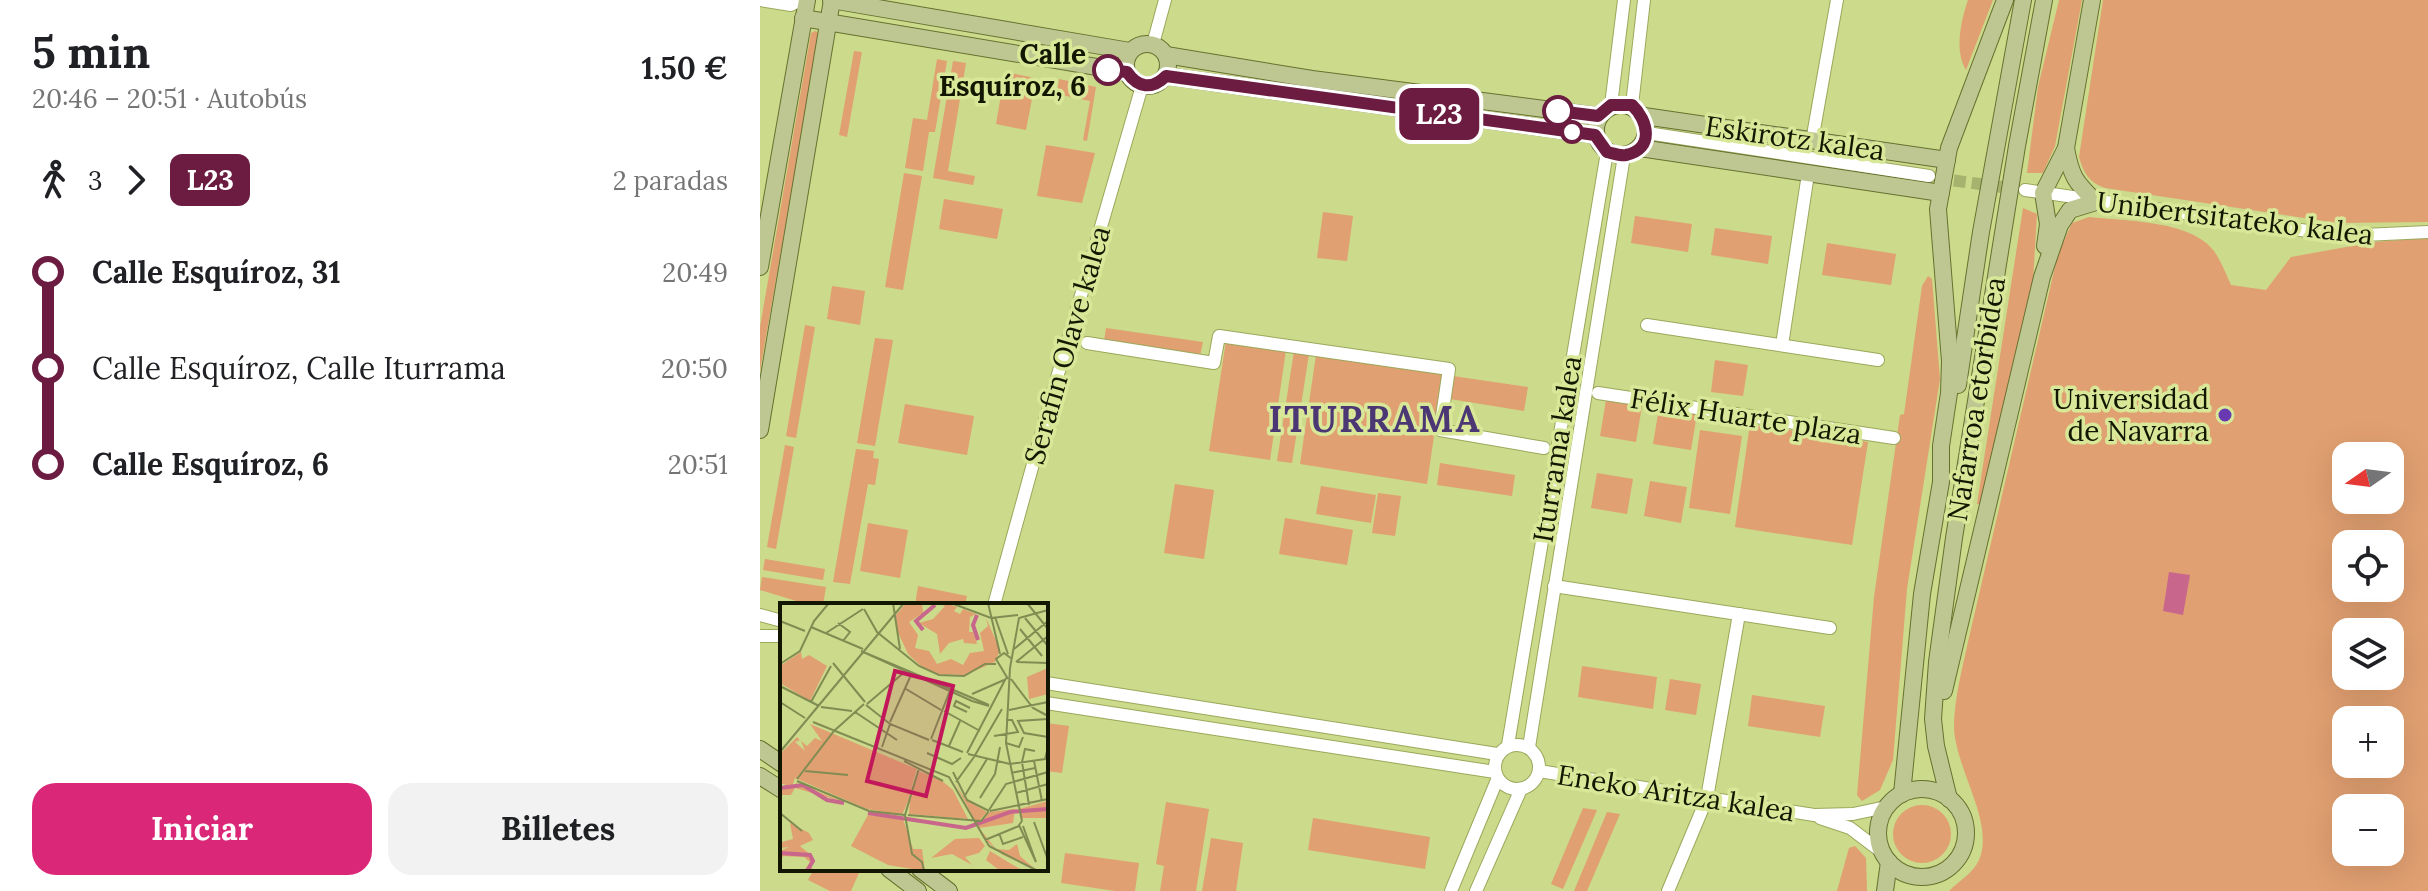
<!DOCTYPE html>
<html lang="es">
<meta charset="utf-8">
<style>
body{margin:0;font-family:Lora,serif;background:#f2f2f2;color:#202124;height:100vh;display:flex;flex-direction:column;font-size:30px;white-space:nowrap}
*{box-sizing:border-box;margin:0}
p{font-size:26px;color:#757577}
.icon{flex:none;width:44px;height:44px;fill:none;stroke:currentColor;stroke-width:2;stroke-linecap:round;stroke-linejoin:round}
.map{position:relative;flex:1;overflow:hidden}
.side{display:flex;flex-direction:column;background:#fff;width:760px}
.side>*{flex:none}
.badge{padding:0 16px;border-radius:12px;font-size:28px;line-height:52px}
.needle{width:52px;rotate:256deg}
.buttons{position:absolute;left:1572px;top:442px;display:grid;gap:16px}
.buttons a{display:grid;place-items:center;width:72px;height:72px;border-radius:16px;background:#fff;box-shadow:0 8px 32px #0002;font-size:40px}
.map>.badge{position:absolute;translate:-50% -50%;box-shadow:0 0 0 4px #fff}
.legs{display:flex;align-items:center;gap:12px;height:88px;padding:0 32px;font-size:26px}
.legs p{margin-inline-start:auto}
.overview{display:flex;align-items:center;justify-content:space-between;height:136px;padding:0 32px}
h1{font-size:44px;font-weight:700;line-height:60px}
.action{display:flex;gap:16px;margin-top:auto;padding:16px 32px}
.action a{flex:1;height:92px;border-radius:24px;background:#db2777;color:#fff;font-size:32px;font-weight:700;line-height:92px;text-align:center}
.action a+a{background:#f2f2f2;color:#202124}
ul{padding:0 32px;list-style:none}
li{display:flex;align-items:center;gap:28px;height:96px;font-size:30px}
li i{display:grid;place-items:center;width:12px;height:100%;margin:0 10px;background:currentColor}
li i::after{content:'';width:20px;height:20px;margin:-10px;border:6px solid;border-radius:50%;background:#fff}
li p{margin-inline-start:auto}
li:first-child i{background:linear-gradient(#0000 50%,currentColor 0)}
li:last-child i{background:linear-gradient(currentColor 50%,#0000 0)}
main{display:flex;flex:1;min-height:0}
.map>svg:first-child{display:block}
.green{fill:#e1a071;fill-rule:evenodd}
.water{fill:#c8668b}
.lines{fill:none;stroke-linecap:round;stroke-linejoin:round}
.minor-tunnel{stroke:#a6b36f;stroke-width:12;stroke-dasharray:12 6;stroke-linecap:butt}
.minor-casing{stroke:#9ba85b;stroke-width:14}
.major-casing{stroke:#66712f;stroke-width:18}
.minor{stroke:#fff;stroke-width:12}
.major{stroke:#bec792;stroke-width:16}
.line-1-casing{stroke:#fff;stroke-width:18}
.line-1{stroke:#6b1c40;stroke-width:12}
.stop-1-dot{fill:#fff;stroke:#6b1c40;stroke-width:4}
.poi-dot{fill:#6839b0;stroke:#d8e798;stroke-width:3}
.labels{text-anchor:middle;dominant-baseline:central;stroke-width:7;stroke-linejoin:round;paint-order:stroke}
.stop-label{font-size:28px;font-weight:bold;fill:#131600;stroke:#d8e798;text-anchor:end}
.street-label{font-size:28px;fill:#131600;stroke:#d8e798}
.poi-label{font-size:28px;fill:#131600;stroke:#d8e798;text-anchor:end}
.district-label{font-size:36px;font-weight:bold;letter-spacing:2px;fill:#4b3773;stroke:#d8e798}
.inset-river{fill:none;stroke:#c8668b;stroke-width:4}
.inset-road{fill:none;stroke:#818c53;stroke-width:2}
.view{fill:#c2185b;fill-opacity:0.15;stroke:#c2185b;stroke-width:4}
.inset-edge{fill:none;stroke:#131600;stroke-width:4}
</style>
<main>
<section class="side">
<div class="overview"><div><h1>5 min</h1><p>20:46 – 20:51 · Autobús</p></div><b>1.50 €</b></div>
<div class="legs"><svg class="icon" aria-label="walk" viewBox="0 0 24 24"><circle cx="13" cy="4" r="2"/><path d="M13 8l-2 6 4 7M11 14l-3 7M7 12l3-4h3l4 4"/></svg>3<svg class="icon" aria-label="forward" viewBox="0 0 24 24"><path d="M9 5l7 7-7 7"/></svg><b class="badge" style="background:#6b1c40;color:#fff">L23</b><p>2 paradas</p></div>
<ul>
<li><i style="color:#6b1c40"></i><b>Calle Esquíroz, 31</b><p>20:49</p></li>
<li><i style="color:#6b1c40"></i><span>Calle Esquíroz, Calle Iturrama</span><p>20:50</p></li>
<li><i style="color:#6b1c40"></i><b>Calle Esquíroz, 6</b><p>20:51</p></li>
</ul>
<div class="action"><a>Iniciar</a><a>Billetes</a></div>
</section>
<div class="map">
<svg width="1668" height="891" viewBox="0 0 1668 891">
<rect width="100%" height="100%" fill="#cbda8b"/>
<g class="green">
<path d="M1208 0H1233L1206 70C1194 51 1201 20 1208 0Z"/>
<polygon points="1299,0 1322,0 1295,146 1283,173 1267,173 1278,87"/>
<path d="M1343 0H1668V222L1577 223 1345 188C1328 182 1324 173 1319 157Z"/>
<polygon points="55,31 59,33 0,371 0,327 51,33"/>
<polygon points="94,51 102,52 87,137 79,135"/>
<polygon points="177,59 187,61 175,132 169,132 163,171 145,168 153,118 167,120"/>
<polygon points="193,61 206,63 188,171 215,176 213,185 173,178"/>
<polygon points="245,72 276,78 266,130 236,124"/>
<polygon points="299,79 336,87 327,141 323,140 330,101 297,94"/>
<polygon points="286,145 335,153 322,203 277,196"/>
<polygon points="144,173 162,176 143,290 125,287"/>
<polygon points="184,199 243,209 237,239 179,229"/>
<polygon points="1263,208 1277,214 1273,282 1221,504 1217,504"/>
<polygon points="563,212 593,216 587,261 557,258"/>
<polygon points="875,216 932,224 928,252 871,243"/>
<path d="M1329 217C1364 221 1431 220 1454 251 1461 261 1466 274 1471 285L1506 290 1531 257 1614 242 1668 238V891H1189C1199 881 1213 873 1219 860 1235 823 1196 770 1194 728 1194 699 1202 670 1208 642L1298 254 1312 223ZM1586 456H1630V500H1586ZM1586 544H1630V588H1586ZM1586 632H1630V676H1586ZM1586 720H1630V764H1586ZM1586 808H1630V852H1586Z"/>
<polygon points="955,228 1012,236 1008,264 951,255"/>
<polygon points="1067,243 1136,254 1131,285 1062,275"/>
<polygon points="1168,276 1172,279 1180,379 1147,589 1133,760 1120,790 1102,801 1097,795 1114,597 1140,415 1144,414 1162,286"/>
<polygon points="72,286 105,291 100,325 67,319"/>
<polygon points="45,325 55,327 36,438 26,436"/>
<polygon points="346,328 443,342 440,356 344,341"/>
<polygon points="115,338 133,340 115,446 97,443"/>
<polygon points="466,341 526,350 510,460 449,451"/>
<polygon points="534,351 549,354 532,463 517,461"/>
<polygon points="556,355 683,374 667,484 540,464"/>
<polygon points="955,360 988,365 983,396 951,392"/>
<polygon points="693,376 768,387 764,411 690,399"/>
<polygon points="846,400 882,406 876,442 840,436"/>
<polygon points="145,404 214,416 207,455 138,443"/>
<polygon points="899,408 937,414 931,450 893,444"/>
<polygon points="990,424 1108,442 1092,545 975,527"/>
<polygon points="940,430 982,436 970,514 929,508"/>
<polygon points="25,445 34,447 16,549 7,547"/>
<polygon points="96,449 114,451 113,458 119,459 115,485 108,484 90,584 73,582"/>
<polygon points="680,463 755,475 752,496 677,485"/>
<polygon points="837,473 873,479 867,514 831,508"/>
<polygon points="890,481 927,487 921,523 884,516"/>
<polygon points="415,484 454,490 444,559 404,553"/>
<polygon points="561,486 616,495 611,523 556,514"/>
<polygon points="618,493 641,496 635,536 612,533"/>
<polygon points="525,518 593,530 587,565 519,554"/>
<polygon points="108,523 148,530 140,578 100,571"/>
<polygon points="5,559 65,569 63,580 3,570"/>
<polygon points="2,577 66,587 63,605 49,605 0,590"/>
<polygon points="158,586 207,596 205,605 155,605"/>
<polygon points="822,666 897,677 893,709 818,697"/>
<polygon points="910,679 941,684 936,715 905,710"/>
<polygon points="992,695 1065,706 1060,737 988,726"/>
<polygon points="286,723 309,726 302,773 286,771"/>
<polygon points="406,802 449,809 436,891 400,891 404,866 396,864"/>
<circle cx="1162" cy="834" r="29"/>
<polygon points="823,808 837,810 803,889 791,884"/>
<polygon points="847,812 860,814 827,891 814,891"/>
<polygon points="553,818 670,837 665,869 548,850"/>
<polygon points="451,838 483,843 476,891 442,891"/>
<polygon points="1095,846 1106,858 1107,891 1077,891 1089,848"/>
<polygon points="305,853 379,863 375,891 355,891 301,883"/>
<polygon points="54,869 93,869 99,873 91,891 70,891 48,880"/>
</g>
<polygon class="water" points="1409,572 1430,575 1423,615 1403,611"/>
<g class="lines">
<polyline class="minor-tunnel" points="1176,178 1256,189"/>
<g class="minor-casing">
<g id="minor">
<polyline points="0,0 31,5 41,0"/>
<polyline points="393,44 405,0"/>
<polyline points="851,105 864,0"/>
<polyline points="872,105 884,0"/>
<polyline points="887,133 1169,176"/>
<polyline points="1052,141 1077,0"/>
<polyline points="1265,190 1582,236 1668,232"/>
<polyline points="887,325 1118,360"/>
<polyline points="327,343 454,363 459,336 689,369 680,430 784,448"/>
<polyline points="1022,345 1048,174"/>
<polyline points="838,393 1134,438"/>
<polyline points="794,586 1070,628"/>
<polyline points="234,605 294,388 382,86"/>
<polyline points="0,615 22,621"/>
<polyline points="0,636 22,636"/>
<polyline points="286,683 737,754"/>
<polyline points="286,703 735,772"/>
<circle cx="757" cy="767" r="22"/>
<polyline points="748,745 847,152"/>
<polyline points="769,747 864,156"/>
<polyline points="779,771 1054,815 1093,814 1126,807"/>
<polyline points="1060,818 1090,828 1123,853"/>
<polyline points="691,891 737,780"/>
<polyline points="716,891 761,789"/>
<polyline points="908,891 947,798 979,614"/>
</g>
</g>
<g class="major-casing">
<g id="major">
<polyline points="71,0 370,51"/>
<polyline points="43,18 367,72"/>
<circle cx="387" cy="65" r="21"/>
<polyline points="406,55 552,79 838,116"/>
<polyline points="406,76 835,135"/>
<circle cx="861" cy="130" r="25"/>
<polyline points="884,116 1187,160"/>
<polyline points="880,148 1181,193"/>
<polyline points="1285,246 1288,224 1283,193 1306,148 1332,0"/>
<polyline points="0,267 47,0"/>
<polyline points="1198,385 1221,232 1263,0"/>
<polyline points="0,430 72,0"/>
<path d="M1184 691 1282 277 1300 225 1310 210 1336 202C1315 182 1311 176 1306 148"/>
<polyline points="0,749 22,764"/>
<polyline points="0,776 22,790"/>
<circle cx="1162" cy="833" r="44"/>
<polyline points="1142,794 1162,594 1181,482 1181,446 1189,393 1190,361 1178,209 1189,148 1245,0"/>
<polyline points="1189,799 1176,746 1173,719 1177,662 1194,538 1257,146 1284,0"/>
<polyline points="129,869 158,891"/>
<polyline points="160,869 189,891"/>
<polyline points="1125,891 1129,862"/>
</g>
</g>
<use href="#minor" class="minor"/>
<use href="#major" class="major"/>
</g>
<g class="lines">
<g class="line-1-casing">
<path id="line-1" d="M348 70 367 72C378 88 392 90 406 76L835 135 847 152C852 153 860 156 866 155 895 149 888 120 872 105H851L838 116 798 111"/>
</g>
<use href="#line-1" class="line-1"/>
</g>
<g class="stop-1-dot">
<circle cx="348" cy="70" r="14"/>
<circle cx="798" cy="111" r="14"/>
<circle cx="812" cy="132" r="10"/>
</g>
<circle class="poi-dot" cx="1465" cy="415" r="8"/>
<g class="labels">
<g class="stop-label">
<text x="326" y="54">Calle<tspan x="326" dy="32">Esquíroz, 6</tspan></text>
</g>
<g class="street-label">
<text transform="translate(1035 138) rotate(8)">Eskirotz kalea</text>
<text transform="translate(1475 218) rotate(7)">Unibertsitateko kalea</text>
<text transform="translate(307 345) rotate(-74)">Serafin Olave kalea</text>
<text transform="translate(1216 399) rotate(-81)">Nafarroa etorbidea</text>
<text transform="translate(986 416) rotate(9)">Félix Huarte plaza</text>
<text transform="translate(797 449) rotate(-81)">Iturrama kalea</text>
<text transform="translate(916 793) rotate(9)">Eneko Aritza kalea</text>
</g>
<g class="poi-label">
<text x="1449" y="399">Universidad<tspan x="1449" dy="32">de Navarra</tspan></text>
</g>
<g class="district-label">
<text x="615" y="419">ITURRAMA</text>
</g>
</g>
<g transform="translate(20 603)">
<rect width="268" height="268" fill="#cbda8b"/>
<path d="M126 0H142L143 10 129 19 138 32 135 45 149 48 157 61 171 56 183 62 190 50 204 48 200 30 208 23 206 15 220 47 215 59 185 72 158 71 141 63 128 51 116 25V12ZM158 0H166L177 4 174 8 180 11 183 6 196 11 190 14 189 29H193L197 41 184 40 183 36 169 40 160 51 157 31 139 20 153 16 165 3ZM21 49 22 56 29 52 47 63 30 98 0 80V63ZM268 65V91L249 96 247 74ZM30 121 137 166 131 186 139 168 161 177 173 187 188 216 129 211 130 194 122 212 87 206 15 175 11 186 16 180 64 199 15 185 11 192H0L5 181H0V151L17 134 20 137 15 139 25 148 21 138 27 143 35 135 42 138ZM174 178 185 196 207 209 197 220 210 209 235 206 233 220 199 225 216 246 229 247 237 241 240 253 255 266 223 252 205 237ZM268 198V215H241L239 206ZM88 212 123 216 133 246H142L145 268 108 262 71 243ZM10 220 29 230 33 237 20 243 32 253V268H24L30 259 24 254 3 253 0 260V248L9 244 0 245V233L2 239 13 236ZM199 235 205 243 199 250 185 254 192 262 172 251 151 255 175 236ZM210 248 233 262 244 268 219 267 206 257Z" fill="#e1a071"/>
<path class="inset-river" d="M197 12 193 22 198 37M143 27 136 18 155 2M0 185 23 182 47 197 64 200M88 210 186 225 230 209 268 206M0 250 30 252 33 258 27 268"/>
<path class="inset-road" d="M113 0 120 46M171 0 211 15 238 12M208 0 220 51M247 0 268 26M84 6 97 29 139 63 159 72 184 73 205 61H216M215 14 228 51M245 15 268 43M0 18 25 28M58 20 70 29 63 38M31 24 83 46M240 26 262 53M46 30 83 6M234 46 268 18M236 59 268 33M237 59 268 60M53 60 85 99M0 61 20 48 34 18 49 0M228 76 216 56 224 50 232 56M231 76 253 105 268 113M0 83 39 103M126 86 161 107M192 91 224 77M0 99 25 115M31 99 51 63M87 101 127 67M86 102 110 121 149 137M209 103 192 98 81 48 209 102M41 104 72 108M229 107 268 99M164 108 200 128M75 109 117 137M187 109 174 103 176 98 190 105M268 116 238 118 244 130 268 134M33 119 169 174 209 243M110 119 131 72M214 133 238 129 232 117H226M151 136 171 85M152 137 183 149M226 140 239 144 243 134M169 143 180 118M102 144 110 121M0 149 124 0M147 150 172 161 181 155M187 150 226 75M188 151 230 161M194 154 222 106M124 158 163 178M254 158 262 198M230 161 265 156 268 144M139 165 125 212 132 251 142 259 144 268M25 168 68 172M173 169 187 197 209 208M231 170 255 165M215 171 220 144M17 176 54 128 84 101M17 178 89 208 125 212M176 179 194 154M236 190 268 181M184 194 207 156M200 195 215 171M249 202 242 159 245 146 255 148M209 207 226 181 268 169M210 208 268 196M0 210 22 228M128 212 201 218 209 208M242 218 226 140 230 65 239 15 268 7M242 218 239 222 256 259 243 223M254 219 268 257M219 230 223 241 243 234M205 237 239 223M209 243 258 268"/>
<path class="view" d="M115 68 173 83 146 193 87 178Z"/>
<rect width="268" height="268" class="inset-edge"/>
</g>
</svg>
<div class="buttons">
<a><svg class="needle" viewBox="-14 -14 28 28"><path d="M0-13l5 13h-10z" fill="#e53935"/><path d="M0 13l5-13h-10z" fill="#757577"/></svg></a>
<a><svg class="icon" aria-label="locate" viewBox="0 0 24 24"><circle cx="12" cy="12" r="6"/><path d="M12 2v4M12 18v4M2 12h4M18 12h4"/></svg></a>
<a><svg class="icon" aria-label="layers" viewBox="0 0 24 24"><path d="M12 4l9 5-9 5-9-5zM3 14l9 5 9-5"/></svg></a>
<a>+</a>
<a>−</a>
</div>
<b class="badge" style="left:679px;top:114px;background:#6b1c40;color:#fff">L23</b>
</div>
</main>
